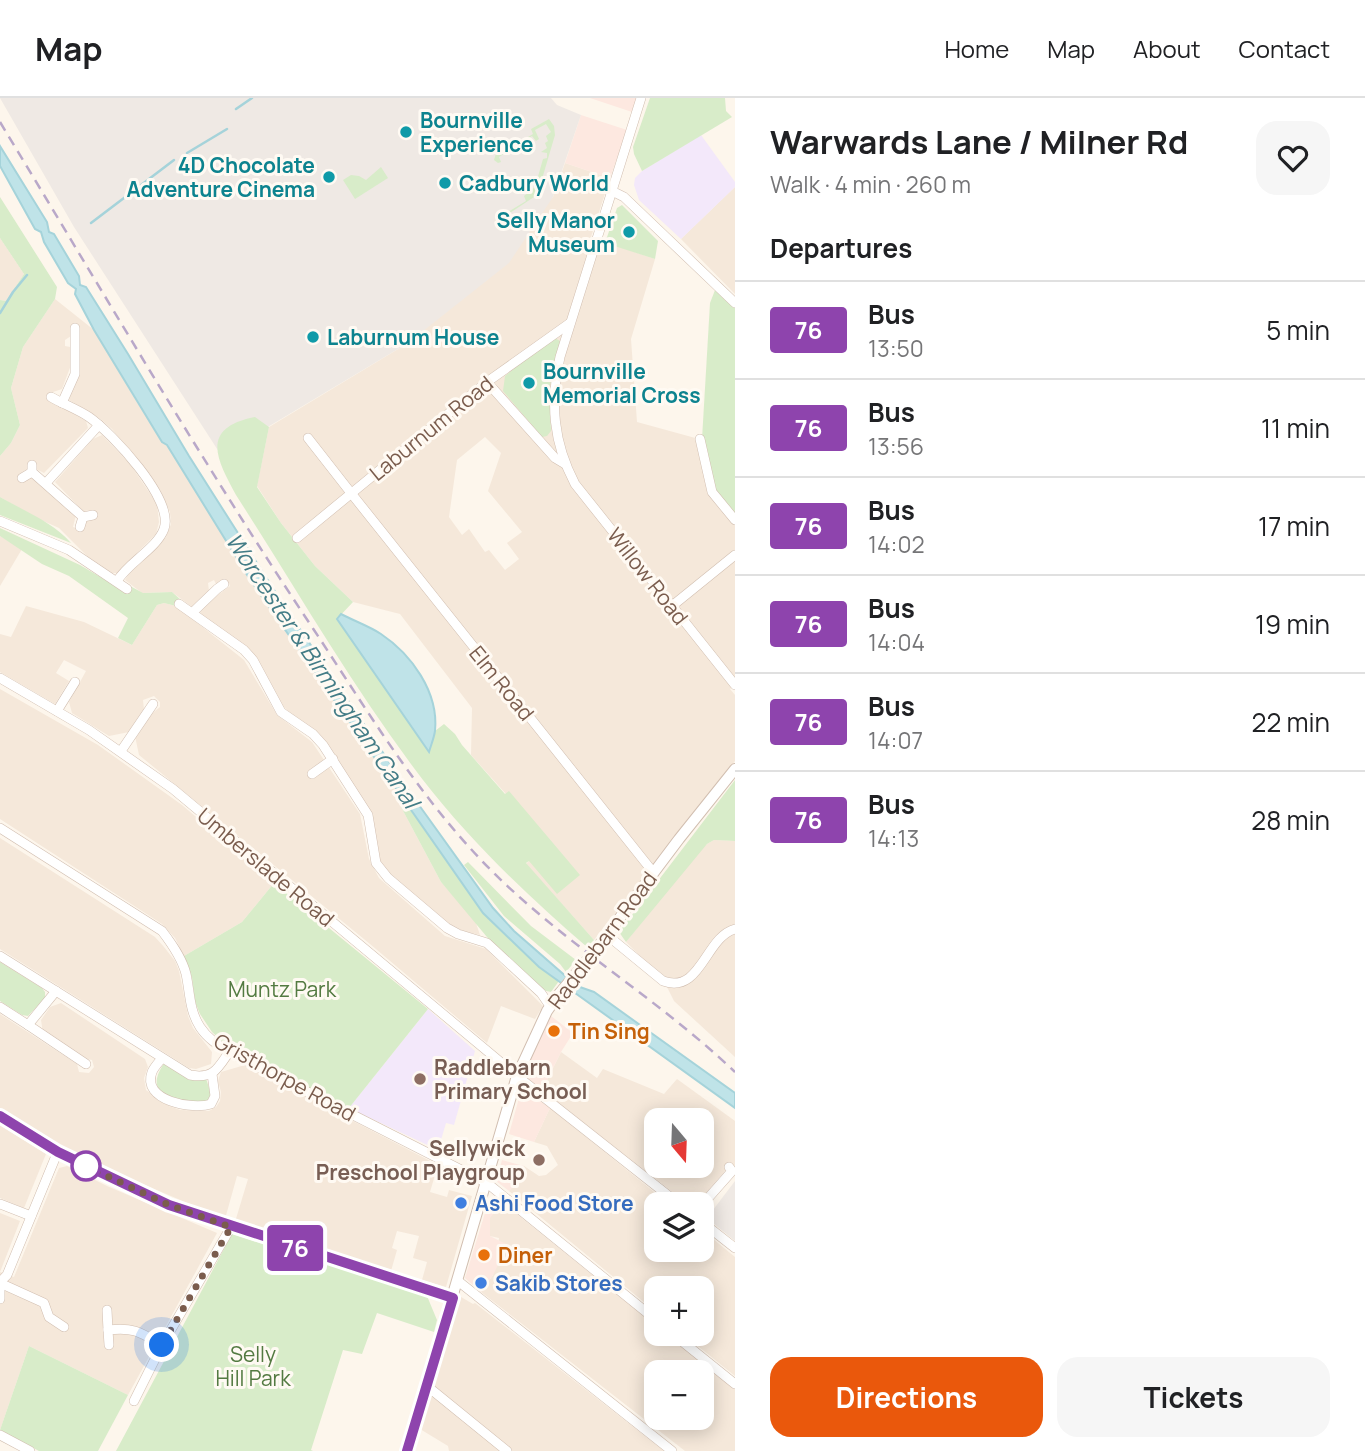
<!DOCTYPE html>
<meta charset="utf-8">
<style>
body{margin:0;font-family:Manrope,sans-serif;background:#f6f6f6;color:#202124;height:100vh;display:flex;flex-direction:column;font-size:26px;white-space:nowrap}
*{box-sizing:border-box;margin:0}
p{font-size:23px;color:#757577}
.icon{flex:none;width:38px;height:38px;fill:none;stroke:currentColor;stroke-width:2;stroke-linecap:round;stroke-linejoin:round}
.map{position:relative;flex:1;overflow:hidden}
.sheet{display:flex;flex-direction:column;background:#fff;width:630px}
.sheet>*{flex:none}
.badge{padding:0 14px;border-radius:5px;font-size:24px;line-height:46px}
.needle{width:46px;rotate:161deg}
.fabs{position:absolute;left:644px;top:1010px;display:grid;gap:14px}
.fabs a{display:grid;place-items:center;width:70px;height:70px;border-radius:14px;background:#fff;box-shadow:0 4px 18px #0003;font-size:35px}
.you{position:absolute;width:35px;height:35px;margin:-18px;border:5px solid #fff;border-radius:50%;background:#1a73e8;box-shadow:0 0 0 10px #1a73e833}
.map>.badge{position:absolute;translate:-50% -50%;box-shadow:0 0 0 4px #fff}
h2{padding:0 35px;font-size:26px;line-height:63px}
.round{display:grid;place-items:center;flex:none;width:74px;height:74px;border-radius:21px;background:#f6f6f6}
.summary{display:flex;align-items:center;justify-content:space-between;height:119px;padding:0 35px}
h1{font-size:33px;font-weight:700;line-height:52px}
.action{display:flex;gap:14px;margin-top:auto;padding:14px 35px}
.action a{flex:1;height:80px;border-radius:21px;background:#ea580c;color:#fff;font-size:28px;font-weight:700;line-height:80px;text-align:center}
.action a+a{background:#f6f6f6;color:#202124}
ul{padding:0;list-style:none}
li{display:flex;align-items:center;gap:21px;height:98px;padding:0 35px;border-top:2px solid #e0e0e0}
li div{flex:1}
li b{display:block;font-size:26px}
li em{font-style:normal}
li .badge{min-width:77px;font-weight:700;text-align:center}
header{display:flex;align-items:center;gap:42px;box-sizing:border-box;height:98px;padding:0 35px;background:#fff;border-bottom:2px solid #e0e0e0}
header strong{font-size:33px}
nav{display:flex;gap:38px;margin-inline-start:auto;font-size:24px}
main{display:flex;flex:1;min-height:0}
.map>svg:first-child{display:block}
.residential{fill:#f5e8da;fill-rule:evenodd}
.commercial{fill:#fde8e0}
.industrial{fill:#efe9e4}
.education{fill:#f3e8fa}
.green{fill:#d8ecc9}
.water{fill:#bfe3e8;stroke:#a5d3da;stroke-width:2}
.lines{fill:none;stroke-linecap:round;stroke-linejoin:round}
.stream{stroke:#a5d3da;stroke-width:2.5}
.minor-casing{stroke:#d1beb0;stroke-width:10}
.tertiary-casing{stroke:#d1beb0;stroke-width:12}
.minor{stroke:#fff;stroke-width:9}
.tertiary{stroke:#fff;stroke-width:10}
.rail{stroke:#b9a8c9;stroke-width:2.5;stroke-dasharray:10 7;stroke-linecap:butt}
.tertiary-bridge-casing{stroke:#d1beb0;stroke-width:12;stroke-linecap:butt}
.tertiary-bridge{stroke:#fff;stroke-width:10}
.line-casing{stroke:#fff;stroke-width:16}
.line{stroke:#8e44ad;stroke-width:10}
.walk{stroke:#7a5c4d;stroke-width:7;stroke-dasharray:0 12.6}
.culture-dot{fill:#0f9aa8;stroke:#fffaf3;stroke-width:2.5}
.food-dot{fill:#e8710a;stroke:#fffaf3;stroke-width:2.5}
.education-dot{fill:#8d6e63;stroke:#fffaf3;stroke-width:2.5}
.stop-dot{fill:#fff;stroke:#8e44ad;stroke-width:3.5}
.shop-dot{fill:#3f7fe0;stroke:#fffaf3;stroke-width:2.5}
.labels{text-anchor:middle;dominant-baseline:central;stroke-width:6;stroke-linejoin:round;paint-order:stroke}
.culture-label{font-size:21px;font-weight:bold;fill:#0d838f;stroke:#fffaf3;text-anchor:start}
.street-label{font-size:21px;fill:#7a5c4d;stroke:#fffaf3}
.park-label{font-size:21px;fill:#537a41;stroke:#fffaf3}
.food-label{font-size:21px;font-weight:bold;fill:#c56008;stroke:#fffaf3;text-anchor:start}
.education-label{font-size:21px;font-weight:bold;fill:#785e54;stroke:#fffaf3;text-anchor:start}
.shop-label{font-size:21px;font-weight:bold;fill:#366cbe;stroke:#fffaf3;text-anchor:start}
.water-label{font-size:23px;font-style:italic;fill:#437c86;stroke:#fffaf3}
</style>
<header>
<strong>Map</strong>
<nav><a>Home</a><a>Map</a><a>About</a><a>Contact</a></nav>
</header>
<main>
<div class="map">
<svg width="735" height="1353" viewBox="0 0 735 1353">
<rect width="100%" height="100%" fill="#fdf6ec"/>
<g class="residential">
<path d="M565 65 610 80 591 139 655 161 631 241 637 324 699 341 735 424V586L730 591 735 597V663L594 842 526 766 548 743 471 657 472 610 400 516 353 504 315 468 281 425 257 388 269 329 408 245 553 99ZM485 339 501 355 488 393 522 434 507 445 519 461 505 472 489 452 485 454 469 431 462 437 449 419 457 362Z"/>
<polygon points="735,89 735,196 681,141"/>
<polygon points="0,140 24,176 6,203 0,202"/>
<polygon points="55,201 94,232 138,306 162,344 167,347 249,480 395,690 401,709 441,784 475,822 480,837 463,833 449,826 392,780 382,768 377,757 367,708 328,648 278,604 235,543 200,515 206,506 230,488 228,483 216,486 214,482 208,485 209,493 192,509 172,494 142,495 125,482 133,470 166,439 171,426 170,414 160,392 112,331 98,319 69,302 76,281 71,238 65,242 65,248 70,249 71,267 62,291 53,294 50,302 86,323 88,330 44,375 28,367 27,371 19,376 23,382 32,378 76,417 73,429 81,431 85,421 95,419 94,412 83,413 55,384 93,341 102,337 130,366 157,406 159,424 156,436 117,475 111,475 96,467 59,430 30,417 0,399 0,358 11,345 20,327 11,290 23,249"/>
<polygon points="0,438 22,451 0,488"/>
<polygon points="164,505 176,508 244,562 277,617 312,644 360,716 369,761 379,780 445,838 486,851 543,908 535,921 501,908 487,945 370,846 139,657 135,638 150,617 160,609 160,604 154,598 143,602 144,612 129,634 109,638 72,615 69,604 86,573 64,562 56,575 69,583 55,606 0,574 0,536 11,539 26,508 84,524 132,547 157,507"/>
<polygon points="0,591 98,647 182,707 274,785 242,824 184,858 175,840 162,826 0,721"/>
<polygon points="0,740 155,839 164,849 175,863 179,873 188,918 193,930 212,954 211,966 196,971 189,970 0,851"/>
<polygon points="714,742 735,743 735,959 674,903 663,881 626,844 696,756 707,746"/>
<polygon points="61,905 145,961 148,969 144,980 146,992 169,1008 180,1012 209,1013 216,1009 220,1003 221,994 218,983 221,974 245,967 438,1067 430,1094 447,1099 449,1092 472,1098 446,1189 422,1182 427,1164 413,1160 419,1138 397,1133 392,1150 397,1152 391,1173 235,1124 248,1081 237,1078 225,1121 79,1059 0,1012 0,916 77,966 79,974 89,975 94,969 92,962 81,960 43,935 41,922 50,909"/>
<path d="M561 954 597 980 603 971 664 996 677 981 735 1023V1071L730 1067 697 1106H688L542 992ZM656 1022H702V1068H656Z"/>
<polygon points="550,1010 669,1106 656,1106 656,1152 702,1152 702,1132 735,1159 735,1278 683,1236 702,1236 702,1190 656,1190 656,1214 509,1093 520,1080 524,1068 539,1078 546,1077 558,1067 547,1048 534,1044"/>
<polygon points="0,1027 46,1056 24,1110 0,1100"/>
<polygon points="67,1068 107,1088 217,1135 128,1297 29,1248 0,1332 0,1174 14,1179 59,1070"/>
<path d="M503 1105 656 1228V1236H665L735 1291V1353H685L481 1194 493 1177 499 1140 490 1138 489 1120ZM656 1274H702V1320H656Z"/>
<polygon points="0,1115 20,1123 0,1174"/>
<polygon points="461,1199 473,1206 475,1205 664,1353 449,1353 448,1348 420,1331"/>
</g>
<g class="commercial">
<polygon points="590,0 637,0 632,14"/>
<polygon points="581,17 627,32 610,80 565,65"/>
<polygon points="551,918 573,935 561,954 542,992 527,980 525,971"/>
<polygon points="524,992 550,1010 534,1044 509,1036 521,993"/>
<polygon points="502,1062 524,1068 521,1080 509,1093 496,1083"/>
<polygon points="494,1099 503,1105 490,1120 490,1138 508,1147 493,1177 481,1194 465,1180 489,1102"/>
</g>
<g class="industrial">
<polygon points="0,0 551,0 557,7 581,17 553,99 509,165 408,245 221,357 74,129"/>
<polygon points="735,1083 735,1143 707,1120"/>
</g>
<g class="education">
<polygon points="701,37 735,84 735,89 681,141 639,102 634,87 635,80 642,73"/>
<polygon points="428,911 475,953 454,1027 446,1025 438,1052 349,1010"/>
</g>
<g class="green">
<polygon points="650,0 725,0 726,13 732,19 642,73 634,56 633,49"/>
<polygon points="549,21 554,28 555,37 542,81 534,99 501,121 500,119 526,103 524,98 535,89 543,61 547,60 547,55 541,54 547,50 545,45 548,43 546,38 551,34 546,26 535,32 539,41 536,43 532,38 499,59 501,64 498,65 494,62 497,52 500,56 533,36 531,31"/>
<polygon points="381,69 388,80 355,101 343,82 351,77 359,78 366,82"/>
<polygon points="0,99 57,189 55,201 23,249 11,290 20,327 11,345 0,358 0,202 6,203 24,176 0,140"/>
<polygon points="622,107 658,143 655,161 605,145 617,110"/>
<polygon points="717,187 735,206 735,419 714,393 702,341 710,205"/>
<polygon points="553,239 560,243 549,292 551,333 547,338 542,339 503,293 505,278"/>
<path d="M255 319 269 329 257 389 281 425 315 468 353 504 337 521 429 654 435 633 444 626 455 636 462 647 505 696 509 693 580 777 557 796 529 763 526 765 594 842 587 849C528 798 471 744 423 682 354 592 297 492 236 397 217 362 199 330 255 319Z"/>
<path d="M0 399C24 413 53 424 71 445L0 417Z"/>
<polygon points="0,430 80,467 124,493 130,488 143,495 172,494 181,502 176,508 164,505 157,507 132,547 118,540 128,520 69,478 42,466 0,438"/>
<polygon points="735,682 735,743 714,742 707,746 626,844 619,834"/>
<polygon points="395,690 483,815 539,869 559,883 551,894 542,892 509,859 492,845 441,784 401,709"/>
<polygon points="468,764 531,828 576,862 566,874 560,866 504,818 464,767"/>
<polygon points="274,785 428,911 349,1010 226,947 212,934 200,916 195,904 192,880 184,858 242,824"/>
<polygon points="0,864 42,890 45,894 45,900 28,918 22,917 0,903"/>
<path d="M165 964 206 980 212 1000 200 1006C174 1000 141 998 165 964Z"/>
<polygon points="232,1136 427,1198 437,1222 434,1234 377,1215 362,1256 343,1252 311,1352 313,1353 116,1353"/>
<polygon points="29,1248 128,1297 98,1353 39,1353 0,1332"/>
</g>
<g class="water">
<polygon points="0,48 47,124 49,134 54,136 79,178 80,187 86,189 128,256 189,358 283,506 283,512 288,519 292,519 406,689 493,810 514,833 577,888 594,894 735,995 735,1010 539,869 483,815 249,480 167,347 162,344 94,232 75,196 76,191 68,185 44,144 41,134 35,131 0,68"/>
<path d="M341 516C354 523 369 528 381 536 411 556 439 594 435 633 434 640 431 647 429 654L337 521Z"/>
</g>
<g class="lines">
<g class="stream">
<polyline points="236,11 252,0"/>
<polyline points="187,55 227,31"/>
<polyline points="91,125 174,62"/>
<polyline points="0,215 13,194 27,177"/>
</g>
<g class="minor-casing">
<g id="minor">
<path d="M641 0 560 259C550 305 553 344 575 386L735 587"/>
<polyline points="612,93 624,99 735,205"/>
<polyline points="487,284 555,360 565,366"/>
<path d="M51 299C63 306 77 311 89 319 112 335 175 402 164 431 157 450 129 464 117 483"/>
<polyline points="62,305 75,276 75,230"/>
<polyline points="308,340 351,395"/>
<polyline points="700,341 712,394 735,422"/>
<polyline points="32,367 32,374 83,419 80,429"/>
<polyline points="22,380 32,374"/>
<polyline points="46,385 99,327"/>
<polyline points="351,395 653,774"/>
<polyline points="83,419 93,417"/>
<polyline points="0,423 69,452 127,491"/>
<polyline points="297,440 487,284 570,225"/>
<polyline points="179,506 244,552 253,562 281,614 313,636 323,647 368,717 376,765 388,780 447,830 458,836 487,845 541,895 550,908"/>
<polyline points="672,508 735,457"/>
<polyline points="193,514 217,491 224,486"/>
<polyline points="0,580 89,632 173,691 522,982 679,1106"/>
<polyline points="57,613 75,584"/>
<polyline points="121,653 153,606"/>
<polyline points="312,676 333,661"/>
<path d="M0 730 162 833C172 846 182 860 186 876 190 894 189 912 200 929 207 940 218 947 229 954L487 1085 656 1222"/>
<path d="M607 837 663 883C701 897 705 839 735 831"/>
<path d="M0 858 190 977C213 981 217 972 229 954"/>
<polyline points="0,909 28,927 56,893"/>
<polyline points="28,927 86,966"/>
<path d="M162 960C159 964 154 969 152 974 141 1003 193 1012 211 1006L215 998 212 976"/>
<polyline points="0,1018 58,1053 169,1107 453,1200"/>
<polyline points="0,1106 31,1118"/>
<polyline points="702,1107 732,1073 729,1069"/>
<polyline points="702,1124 735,1150"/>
<polyline points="458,1183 672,1353"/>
<polyline points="0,1184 7,1177 58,1053"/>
<polyline points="0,1185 44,1205 49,1219 64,1229"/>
<polyline points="0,1187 0,1201"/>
<polyline points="107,1212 108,1232"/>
<polyline points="673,1236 735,1286"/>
<path d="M109 1247 108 1232C134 1229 140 1234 162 1247"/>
<polyline points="427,1288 507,1353"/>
<polyline points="134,1303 162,1247 231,1129"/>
<polyline points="0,1337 30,1353"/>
</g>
</g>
<g class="tertiary-casing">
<g id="tertiary">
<polyline points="594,854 679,741 735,671"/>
<polyline points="407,1353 517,978 547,913 559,896"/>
</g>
</g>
<use href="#minor" class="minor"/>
<use href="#tertiary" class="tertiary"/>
<path class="rail" d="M0 24C103 194 203 366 314 532 363 606 410 684 470 750 549 838 650 893 735 974"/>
<g class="tertiary-bridge-casing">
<polyline id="tertiary-bridge" points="559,896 594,854"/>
</g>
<use href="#tertiary-bridge" class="tertiary-bridge"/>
</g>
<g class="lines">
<g class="line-casing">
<polyline id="line" points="0,1018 58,1054 169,1107 453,1200 407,1353"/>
</g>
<use href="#line" class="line"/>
<polyline class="walk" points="86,1068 169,1107 231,1129 162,1247"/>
</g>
<g class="culture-dot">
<circle cx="406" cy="34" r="7"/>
<circle cx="329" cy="79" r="7"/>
<circle cx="445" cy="85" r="7"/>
<circle cx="629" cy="134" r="7"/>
<circle cx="313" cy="239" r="7"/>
<circle cx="529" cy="285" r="7"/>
</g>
<g class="food-dot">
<circle cx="554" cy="933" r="7"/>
<circle cx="484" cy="1157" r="7"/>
</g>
<g class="education-dot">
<circle cx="420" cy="981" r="7"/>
<circle cx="539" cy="1062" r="7"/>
</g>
<circle class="stop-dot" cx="86" cy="1068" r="14"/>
<g class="shop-dot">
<circle cx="461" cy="1105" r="7"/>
<circle cx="481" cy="1185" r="7"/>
</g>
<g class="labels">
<g class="culture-label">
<text x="420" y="22">Bournville<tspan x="420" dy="24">Experience</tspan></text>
<text x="315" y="67" text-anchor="end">4D Chocolate<tspan x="315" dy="24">Adventure Cinema</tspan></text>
<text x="459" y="85">Cadbury World</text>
<text x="615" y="122" text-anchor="end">Selly Manor<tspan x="615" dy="24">Museum</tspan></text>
<text x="327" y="239">Laburnum House</text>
<text x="543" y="273">Bournville<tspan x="543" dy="24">Memorial Cross</tspan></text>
</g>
<g class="street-label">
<text transform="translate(431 330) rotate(-39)">Laburnum Road</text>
<text transform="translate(648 478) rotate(52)">Willow Road</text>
<text transform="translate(502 585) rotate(51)">Elm Road</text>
<text transform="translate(266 769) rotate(40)">Umberslade Road</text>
<text transform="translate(602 842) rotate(-53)">Raddlebarn Road</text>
<text transform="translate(285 979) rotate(29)">Gristhorpe Road</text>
</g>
<g class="park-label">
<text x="282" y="891">Muntz Park</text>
<text x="253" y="1256">Selly<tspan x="253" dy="24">Hill Park</tspan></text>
</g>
<g class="food-label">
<text x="568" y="933">Tin Sing</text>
<text x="498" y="1157">Diner</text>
</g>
<g class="education-label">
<text x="434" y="969">Raddlebarn<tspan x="434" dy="24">Primary School</tspan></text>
<text x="525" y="1050" text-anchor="end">Sellywick<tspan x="525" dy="24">Preschool Playgroup</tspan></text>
</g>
<g class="shop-label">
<text x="475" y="1105">Ashi Food Store</text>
<text x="495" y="1185">Sakib Stores</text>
</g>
<g class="water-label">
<text transform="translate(323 572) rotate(56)">Worcester &amp; Birmingham Canal</text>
</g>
</g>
</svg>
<div class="fabs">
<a><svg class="needle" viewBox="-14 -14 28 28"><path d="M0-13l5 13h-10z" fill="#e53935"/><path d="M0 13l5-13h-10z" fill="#757577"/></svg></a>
<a><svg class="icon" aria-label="layers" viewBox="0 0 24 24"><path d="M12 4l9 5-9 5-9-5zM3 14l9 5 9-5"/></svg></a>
<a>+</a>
<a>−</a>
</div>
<div class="you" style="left:162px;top:1247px"></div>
<b class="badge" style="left:295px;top:1150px;background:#8e44ad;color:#fff">76</b>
</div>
<section class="sheet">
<div class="summary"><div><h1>Warwards Lane / Milner Rd</h1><p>Walk · 4 min · 260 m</p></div><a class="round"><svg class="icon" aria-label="heart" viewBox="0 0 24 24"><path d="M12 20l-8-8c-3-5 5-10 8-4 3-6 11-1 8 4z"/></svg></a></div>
<h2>Departures</h2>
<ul>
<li><span class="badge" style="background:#8e44ad;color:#fff">76</span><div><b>Bus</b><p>13:50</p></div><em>5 min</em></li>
<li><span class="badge" style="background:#8e44ad;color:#fff">76</span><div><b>Bus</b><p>13:56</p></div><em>11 min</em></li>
<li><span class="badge" style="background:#8e44ad;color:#fff">76</span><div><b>Bus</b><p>14:02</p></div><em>17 min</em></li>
<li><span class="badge" style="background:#8e44ad;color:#fff">76</span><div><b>Bus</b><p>14:04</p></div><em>19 min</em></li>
<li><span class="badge" style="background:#8e44ad;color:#fff">76</span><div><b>Bus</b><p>14:07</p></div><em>22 min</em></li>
<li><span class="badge" style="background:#8e44ad;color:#fff">76</span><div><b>Bus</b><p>14:13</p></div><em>28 min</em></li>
</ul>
<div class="action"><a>Directions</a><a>Tickets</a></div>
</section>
</main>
